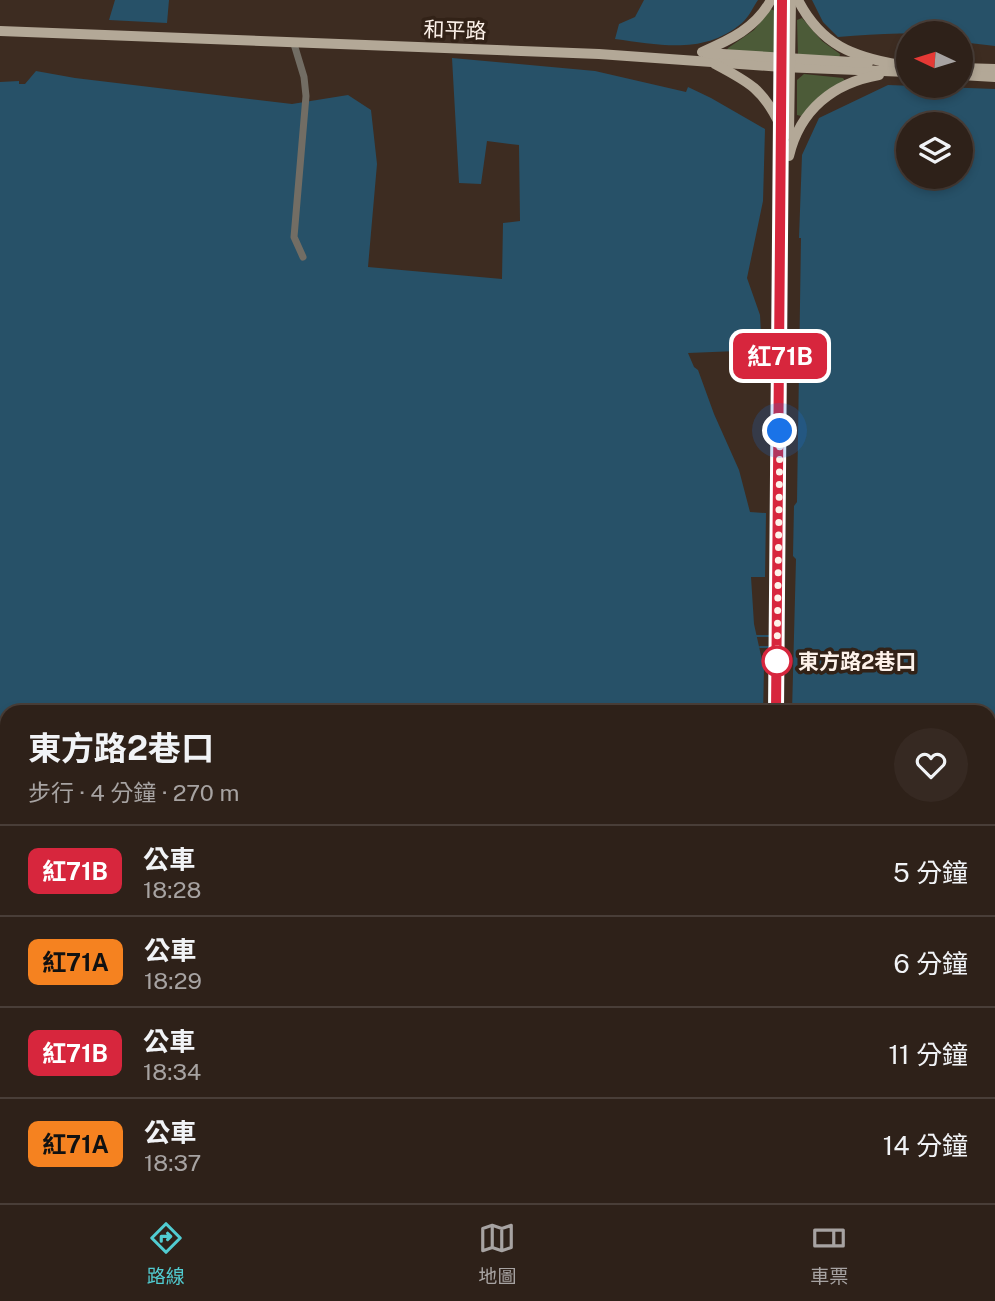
<!DOCTYPE html>
<html lang="zh-TW">
<meta charset="utf-8">
<style>
body{margin:0;font-family:"Public Sans","Noto Sans TC",sans-serif;background:#362922;color:#f1f3f6;height:100vh;display:flex;flex-direction:column;font-size:26px;white-space:nowrap}
*{box-sizing:border-box;margin:0}
p{font-size:23px;color:#a7a3a2}
.icon{flex:none;width:38px;height:38px;fill:none;stroke:currentColor;stroke-width:2;stroke-linecap:round;stroke-linejoin:round}
.map{position:relative;flex:1;overflow:hidden}
.details{position:absolute;left:0px;top:705px;width:996px;height:499px;display:flex;flex-direction:column;background:#2e2119;border-radius:21px 21px 0 0;box-shadow:0 4px 10px #0003,0 0 0 2px #493e38}
.details>*{flex:none}
.badge{padding:0 14px;border-radius:10px;font-size:24px;line-height:46px}
.needle{width:46px;rotate:274deg}
.controls{position:absolute;left:896px;top:21px;display:grid;gap:14px}
.controls a{display:grid;place-items:center;width:77px;height:77px;border-radius:50%;background:#2e2119;box-shadow:0 4px 10px #0003,0 0 0 2px #493e38;font-size:35px}
.you{position:absolute;width:35px;height:35px;margin:-18px;border:5px solid #fff;border-radius:50%;background:#1a73e8;box-shadow:0 0 0 10px #1a73e833}
.map>.badge{position:absolute;translate:-50% -50%;box-shadow:0 0 0 4px #fff}
.round{display:grid;place-items:center;flex:none;width:74px;height:74px;border-radius:37px;background:#362922}
.overview{display:flex;align-items:center;justify-content:space-between;height:119px;padding:0 28px}
h1{font-size:33px;font-weight:700;line-height:52px}
ul{padding:0;list-style:none}
li{display:flex;align-items:center;gap:21px;height:91px;padding:0 28px;border-top:2px solid #493e38}
li div{flex:1}
li b{display:block;font-size:26px}
li em{font-style:normal}
li .badge{min-width:77px;font-weight:700;text-align:center}
.dock{display:flex;justify-content:space-around;align-items:center;height:98px;border-top:2px solid #493e38;background:#2e2119;font-size:19px;color:#a7a3a2}
.dock a{display:grid;justify-items:center;gap:4px}
.dock .selected{color:#51ccd1}
.map>svg:first-child{display:block}
.built{fill:#4b3525}
.green{fill:#4c5b38}
.water{fill:#275168;fill-rule:evenodd}
.lines{fill:none;stroke-linecap:round;stroke-linejoin:round}
.stream{stroke:#275168;stroke-width:2}
.street{stroke:#726d64;stroke-width:7}
.primary{stroke:#b3a897;stroke-width:10}
.line-casing{stroke:#fff;stroke-width:16}
.line{stroke:#d7263d;stroke-width:10}
.walk{stroke:#fdf2ea;stroke-width:7;stroke-dasharray:0 12.6}
.stop-dot{fill:#fff;stroke:#d7263d;stroke-width:3.5}
.labels{text-anchor:middle;dominant-baseline:central;stroke-width:7;stroke-linejoin:round;paint-order:stroke}
.street-label{font-size:21px;fill:#fdf2ea;stroke:#322217}
.stop-label{font-size:21px;font-weight:bold;fill:#fdf2ea;stroke:#322217;text-anchor:start}
</style>
<div class="map">
<svg width="995" height="1203" viewBox="0 0 995 1203">
<rect width="100%" height="100%" fill="#3d2c21"/>
<polygon class="built" points="989,1059 995,1059 995,1203 839,1203 840,1197 989,1197"/>
<g class="green">
<polygon points="771,9 777,12 775,55 726,52 728,48 754,30"/>
<polygon points="802,18 822,41 840,54 839,59 798,57 797,20"/>
<polygon points="804,74 843,78 845,81 801,116 797,115 797,80"/>
<polygon points="519,1197 625,1197 629,1200 629,1203 519,1203"/>
<polygon points="650,1197 738,1197 737,1203 643,1203 643,1200"/>
</g>
<g class="water">
<polygon points="115,0 169,0 167,23 109,20"/>
<path d="M644 0H758C753 7 749 17 742 23 704 55 661 45 615 39L619 24 635 17Z"/>
<path d="M812 0H995V46L961 42V33C918 33 881 33 838 37L823 22Z"/>
<polygon points="452,58 595,71 686,92 688,87 711,98 765,129 763,201 747,278 760,315 762,350 688,353 694,367 698,370 714,414 739,470 750,512 766,513 765,577 751,577 754,624 764,669 763,712 7,712 7,1002 0,1001 0,82 19,81 19,84 25,84 36,71 75,78 292,104 348,95 371,110 377,164 368,267 502,279 503,223 520,221 519,145 487,141 481,184 459,183"/>
<path d="M888 85 995 89V978L989 977V712H792L796 559 793 556 794 506 797 502 801 238H799L802 155 819 118ZM908 124H961V177H908Z"/>
<polygon points="2,1018 7,1018 7,1091 0,1086 0,1020"/>
</g>
<g class="lines">
<g class="stream">
<polyline points="756,636 771,636"/>
<polyline points="760,647 771,647"/>
<polyline points="0,1011 7,1011"/>
<polyline points="166,1203 169,1197"/>
</g>
<g class="street">
<polyline points="294,44 304,77 306,96 294,237 303,257"/>
<polyline points="989,1018 995,1018"/>
<polyline points="989,1037 995,1037"/>
<polyline points="232,1203 232,1197"/>
</g>
<g class="primary">
<path d="M798 0C821 45 853 57 900 65"/>
<polyline points="0,31 599,54 782,67 908,72"/>
<path d="M702 52C730 40 756 28 771 0"/>
<polyline points="706,53 868,63"/>
<path d="M715 64C749 82 763 89 780 125"/>
<polyline points="961,68 995,69"/>
<polyline points="961,75 995,77"/>
<polyline points="789,134 791,0"/>
<path d="M789 156C800 110 833 83 879 75"/>
<polyline points="776,712 782,0"/>
<polyline points="319,1203 319,1197"/>
<polyline points="334,1203 335,1197"/>
</g>
</g>
<g class="lines">
<g class="line-casing">
<polyline id="line" points="776,712 782,0"/>
</g>
<use href="#line" class="line"/>
<polyline class="walk" points="777,661 780,431"/>
</g>
<circle class="stop-dot" cx="777" cy="661" r="14"/>
<g class="labels">
<g class="street-label">
<text transform="translate(455 30) rotate(2)">和平路</text>
</g>
<g class="stop-label">
<text x="798" y="661">東方路2巷口</text>
</g>
</g>
</svg>
<div class="controls">
<a><svg class="needle" viewBox="-14 -14 28 28"><path d="M0-13l5 13h-10z" fill="#e53935"/><path d="M0 13l5-13h-10z" fill="#a7a3a2"/></svg></a>
<a><svg class="icon" aria-label="layers" viewBox="0 0 24 24"><path d="M12 4l9 5-9 5-9-5zM3 14l9 5 9-5"/></svg></a>
</div>
<div class="you" style="left:780px;top:431px"></div>
<b class="badge" style="left:780px;top:356px;background:#d7263d;color:#fff">紅71B</b>
<section class="details">
<div class="overview"><div><h1>東方路2巷口</h1><p>步行 · 4 分鐘 · 270 m</p></div><a class="round"><svg class="icon" aria-label="heart" viewBox="0 0 24 24"><path d="M12 20l-8-8c-3-5 5-10 8-4 3-6 11-1 8 4z"/></svg></a></div>
<ul>
<li><span class="badge" style="background:#d7263d;color:#fff">紅71B</span><div><b>公車</b><p>18:28</p></div><em>5 分鐘</em></li>
<li><span class="badge" style="background:#f58220;color:#111">紅71A</span><div><b>公車</b><p>18:29</p></div><em>6 分鐘</em></li>
<li><span class="badge" style="background:#d7263d;color:#fff">紅71B</span><div><b>公車</b><p>18:34</p></div><em>11 分鐘</em></li>
<li><span class="badge" style="background:#f58220;color:#111">紅71A</span><div><b>公車</b><p>18:37</p></div><em>14 分鐘</em></li>
</ul>
</section>
</div>
<nav class="dock">
<a class="selected"><svg class="icon" aria-label="directions" viewBox="0 0 24 24"><path d="M12 3l9 9-9 9-9-9zM9 14v-3h6M13 9l2 2-2 2"/></svg>路線</a>
<a><svg class="icon" aria-label="map" viewBox="0 0 24 24"><path d="M3 6l6-2 6 2 6-2v14l-6 2-6-2-6 2zM9 4v14M15 6v14"/></svg>地圖</a>
<a><svg class="icon" aria-label="tickets" viewBox="0 0 24 24"><path d="M3 7h18v10H3zM15 7v10"/></svg>車票</a>
</nav>
